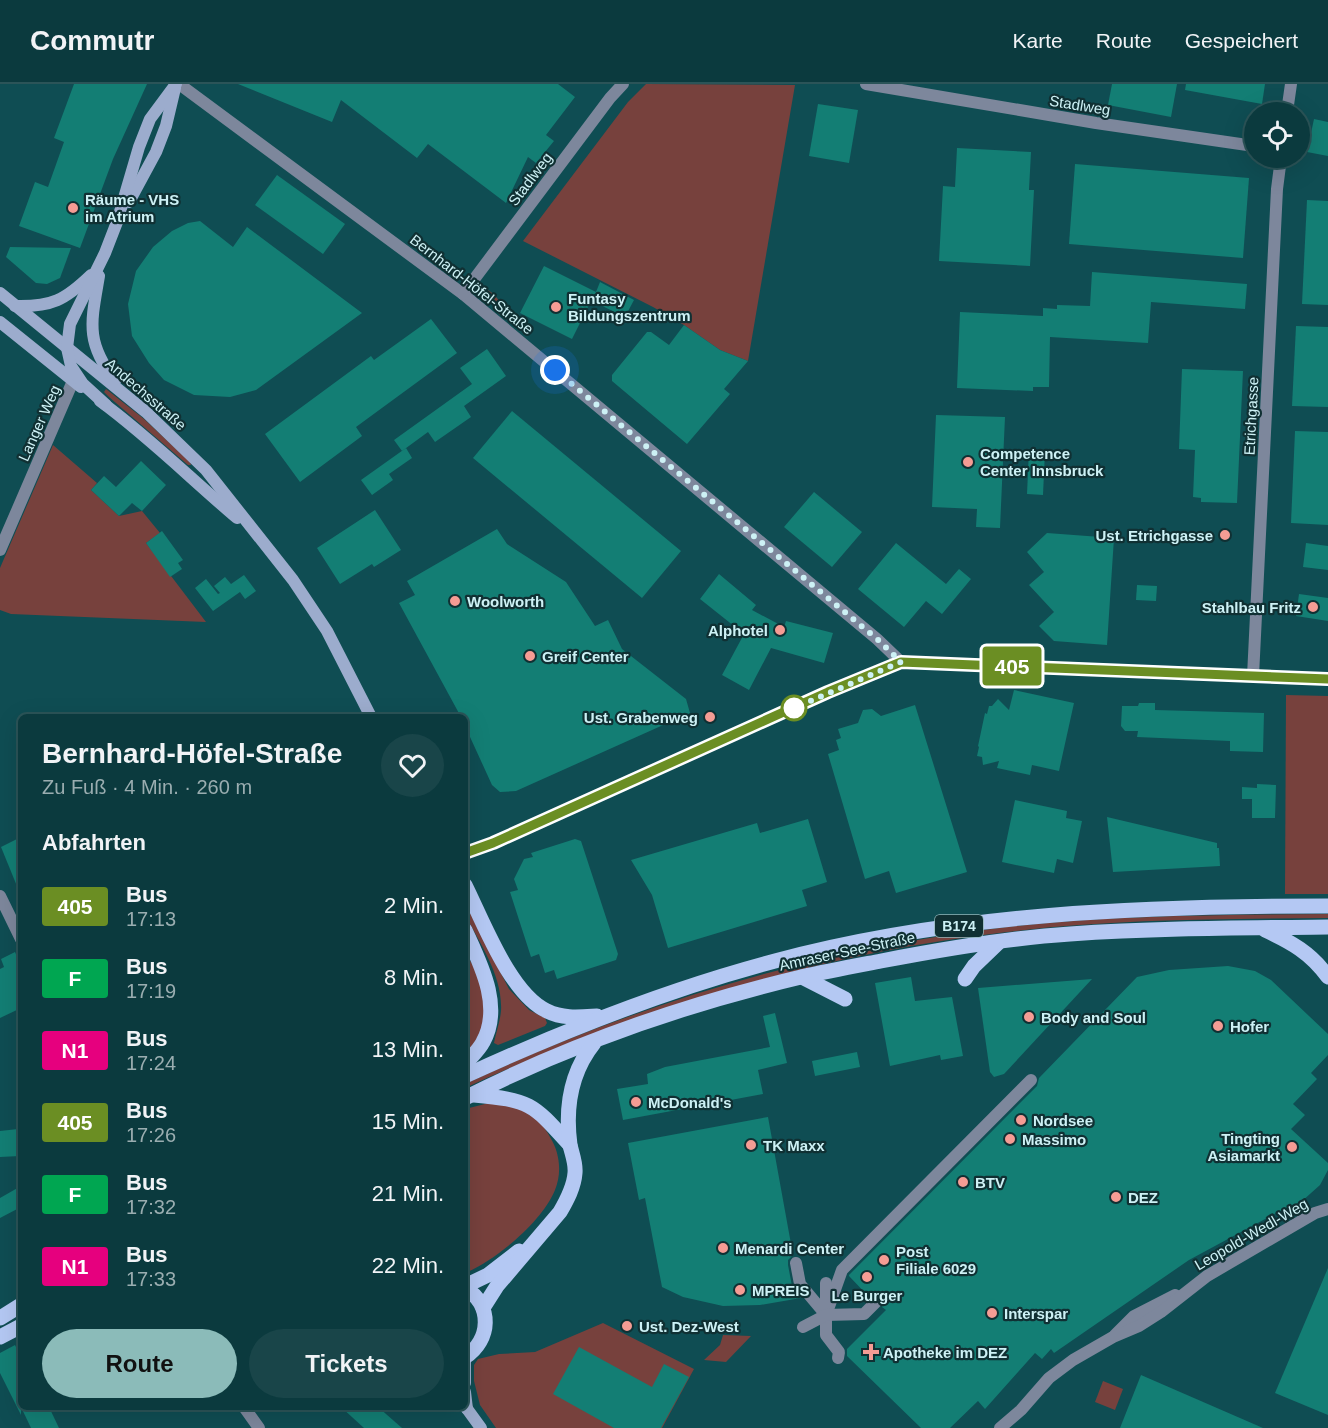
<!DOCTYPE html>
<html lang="de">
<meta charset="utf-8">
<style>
body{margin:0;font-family:Arial,sans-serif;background:#194549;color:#f1f3f6;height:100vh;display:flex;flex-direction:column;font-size:22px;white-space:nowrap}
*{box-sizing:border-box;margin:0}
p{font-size:20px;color:#9aadb0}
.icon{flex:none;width:33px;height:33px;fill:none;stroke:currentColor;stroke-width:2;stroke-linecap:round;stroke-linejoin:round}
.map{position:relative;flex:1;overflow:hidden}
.details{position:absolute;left:18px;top:630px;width:450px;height:696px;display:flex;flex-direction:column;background:#0b3a3e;border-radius:9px;box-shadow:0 6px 24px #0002,0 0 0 2px #2b5458}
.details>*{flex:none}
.badge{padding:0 12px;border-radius:4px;font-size:21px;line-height:39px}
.buttons{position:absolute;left:1244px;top:18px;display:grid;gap:12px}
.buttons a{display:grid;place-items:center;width:66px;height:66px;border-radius:50%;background:#0b3a3e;box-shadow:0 6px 24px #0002,0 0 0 2px #2b5458;font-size:30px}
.you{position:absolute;width:30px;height:30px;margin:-15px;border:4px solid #fff;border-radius:50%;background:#1a73e8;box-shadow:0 0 0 9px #1a73e833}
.map>.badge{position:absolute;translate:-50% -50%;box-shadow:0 0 0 3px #fff}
h2{padding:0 24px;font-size:22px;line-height:54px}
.round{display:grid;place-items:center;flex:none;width:63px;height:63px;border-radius:32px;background:#194549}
.summary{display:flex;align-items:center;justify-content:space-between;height:102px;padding:0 24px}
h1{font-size:28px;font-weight:700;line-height:45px}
.cta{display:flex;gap:12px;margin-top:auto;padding:12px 24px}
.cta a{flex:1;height:69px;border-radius:36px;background:#8bbbb9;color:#111;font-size:24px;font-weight:700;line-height:69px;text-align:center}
.cta a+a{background:#194549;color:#f1f3f6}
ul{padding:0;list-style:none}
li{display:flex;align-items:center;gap:18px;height:72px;padding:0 24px}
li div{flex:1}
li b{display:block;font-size:22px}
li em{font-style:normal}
li .badge{min-width:66px;font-weight:700;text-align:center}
header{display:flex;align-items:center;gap:36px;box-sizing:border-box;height:84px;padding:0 30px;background:#0b3a3e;border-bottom:2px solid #2b5458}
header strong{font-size:28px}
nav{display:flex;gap:33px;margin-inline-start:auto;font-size:21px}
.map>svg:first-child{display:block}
.green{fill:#77413d}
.building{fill:#137e74}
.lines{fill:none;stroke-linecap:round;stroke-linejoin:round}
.street{stroke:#7d879c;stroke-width:12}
.secondary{stroke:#9caccd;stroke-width:12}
.primary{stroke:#b4c8f3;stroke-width:15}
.line-casing{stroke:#fff;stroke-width:14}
.line{stroke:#6b8e23;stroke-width:9}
.walk{stroke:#cdf1f5;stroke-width:6;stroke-dasharray:0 10.8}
.poi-dot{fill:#f59c94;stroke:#103033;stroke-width:2}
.stop-dot{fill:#fff;stroke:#6b8e23;stroke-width:3}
.labels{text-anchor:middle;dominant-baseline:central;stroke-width:4.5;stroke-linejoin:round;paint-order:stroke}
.shield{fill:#103033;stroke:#94b7bb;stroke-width:1.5}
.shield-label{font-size:14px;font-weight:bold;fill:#cdf1f5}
.street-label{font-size:15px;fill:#cdf1f5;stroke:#103033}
.poi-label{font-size:15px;font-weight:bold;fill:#cdf1f5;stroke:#103033;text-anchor:start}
</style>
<header>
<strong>Commutr</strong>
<nav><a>Karte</a><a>Route</a><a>Gespeichert</a></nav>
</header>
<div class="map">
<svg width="1328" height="1344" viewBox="0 0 1328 1344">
<rect width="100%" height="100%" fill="#0f4d53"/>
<g class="green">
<polygon points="646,0 795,1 748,277 720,266 684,241 653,223 523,157 628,18"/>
<path d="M488 206C500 214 503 224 512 236 497 234 490 219 488 206Z"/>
<polygon points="106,305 144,335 190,378 191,381 188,381 109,313 104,308"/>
<polygon points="53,361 97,399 91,406 119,432 142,427 160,449 146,459 206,538 11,530 0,526 0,484"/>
<polygon points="1286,611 1328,612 1328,810 1285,810"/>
<path d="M467 823 509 905 529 926 545 934 547 939 545 942 498 961 494 959C496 948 500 938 501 927 503 892 480 860 465 830V825Z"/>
<path d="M1328 830V834C1221 835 1113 835 1007 848 818 870 638 925 465 1004V1000C636 920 819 865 1007 843 1113 831 1221 831 1328 830Z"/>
<path d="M465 870C483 891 491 927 479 952 475 959 469 966 465 972Z"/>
<path d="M489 1019C503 1021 517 1023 529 1029 538 1034 545 1044 550 1053 560 1069 562 1089 555 1106 542 1138 496 1176 465 1189V1025Z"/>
<polygon points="603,1239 694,1285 662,1344 496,1344 480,1321 474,1297 474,1281 478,1275 499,1270 535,1268"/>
<polygon points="723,1251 751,1252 726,1278 704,1276 720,1261"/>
<polygon points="1103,1297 1123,1305 1115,1326 1095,1318"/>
</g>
<g class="building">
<polygon points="74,0 147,0 113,75 80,164 19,142 35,98 48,103 64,58 54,54"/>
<polygon points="238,0 558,0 575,13 546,51 554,57 536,79 528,73 506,119 428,60 417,74 341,16 332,38"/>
<polygon points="1112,0 1177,0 1171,33 1108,21"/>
<polygon points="1186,0 1265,0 1262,20 1185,6"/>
<polygon points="818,20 858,26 849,79 809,72"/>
<polygon points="1314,35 1328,38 1328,72 1307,68"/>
<polygon points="957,64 1031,68 1029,106 1034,106 1030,182 939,177 943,102 955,103"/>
<polygon points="1075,80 1249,94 1243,174 1069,160"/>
<polygon points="277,91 345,140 323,170 255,121"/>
<polygon points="1307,116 1328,117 1328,221 1302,220"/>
<polygon points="200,137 233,163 247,143 362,229 256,306 230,313 194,311 164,296 149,279 132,252 128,220 136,187 153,163 172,147 188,139"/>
<polygon points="10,163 71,164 60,194 47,200 36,199 6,173"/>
<polygon points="544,182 596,208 600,198 634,216 625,233 592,217 595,209 572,255 520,229"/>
<polygon points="1092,188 1247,200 1245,225 1151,218 1148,259 1050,253 1049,303 1033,303 1033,307 957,304 960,228 1043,232 1043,224 1057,225 1057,221 1090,222"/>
<polygon points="431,235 457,269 356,343 362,352 300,398 265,350 371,272 374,276"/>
<polygon points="684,241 720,266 748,277 724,305 730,310 687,360 612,297 612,291 647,248 651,248 669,261"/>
<polygon points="1296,242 1328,243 1328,323 1292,322"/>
<polygon points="487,265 506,292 464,322 471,333 435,358 428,348 402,367 394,356 472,300 460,284"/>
<polygon points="1182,285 1243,287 1237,419 1201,418 1201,414 1193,413 1195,366 1179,365"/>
<polygon points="512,327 681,467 642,514 473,374"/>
<polygon points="936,331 1005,333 1000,444 976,443 977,425 932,423"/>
<polygon points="1295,347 1328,348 1328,441 1291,439"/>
<polygon points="406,364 412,374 389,390 393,396 372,411 361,396"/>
<polygon points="1029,366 1045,367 1043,411 1027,410"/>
<polygon points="141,377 166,401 142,427 132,419 119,432 91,406 104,392 116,403"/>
<polygon points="814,408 862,448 832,483 784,443"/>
<polygon points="375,426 401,466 374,483 372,480 340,500 317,464"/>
<polygon points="497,445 507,460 566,498 595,542 608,536 622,565 686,615 690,629 516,707 500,708 492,701 465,642 465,633 461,633 399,519 415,511 407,497"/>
<polygon points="162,447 183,476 178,479 182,485 170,493 146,459"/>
<polygon points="1047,449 1114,454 1107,561 1054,557 1039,542 1054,528 1029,501 1044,488 1027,468"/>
<polygon points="896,459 946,500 959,485 971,495 942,530 926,517 904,543 858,505"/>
<polygon points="1306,459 1328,462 1328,486 1303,483"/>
<polygon points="719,490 756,521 752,526 784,543 786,537 833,549 824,579 771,564 749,606 722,591 744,550 700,515"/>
<polygon points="244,491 256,507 245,515 240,508 213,527 195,504 206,495 218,510 220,509 214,502 225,493 231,500"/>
<polygon points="1137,501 1157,502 1156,517 1136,516"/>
<polygon points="1299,510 1328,514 1328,537 1296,532"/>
<polygon points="1014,606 1074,619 1059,687 1032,681 1030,691 997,684 999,677 983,681 982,673 977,672 979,663 978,662 985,629 987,630 989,622 992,622 998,615 1009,626"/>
<polygon points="1139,619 1155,619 1155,626 1264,629 1263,668 1230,667 1230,657 1137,653 1138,647 1125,647 1121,642 1122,622 1138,622"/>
<polygon points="915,621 967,788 896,809 889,787 865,795 828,670 839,666 836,656 841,654 838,645 858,639 863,626 872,625 881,632"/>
<polygon points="1257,700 1276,701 1275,734 1252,734 1252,715 1242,715 1242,703 1257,704"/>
<polygon points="1015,716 1067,727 1066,734 1082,737 1073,779 1057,775 1054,789 1002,778"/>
<polygon points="1107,733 1217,759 1217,764 1219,764 1220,782 1113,788"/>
<polygon points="808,735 827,798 802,806 807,822 668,864 652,811 631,776 757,739 760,749"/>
<polygon points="21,753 21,812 1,763"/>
<polygon points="575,755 581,757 618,870 616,876 557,895 554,886 545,889 539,870 531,873 510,808 518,806 514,795 524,775 533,773 531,769"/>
<polygon points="15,868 21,881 21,924 0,934 0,885 4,883 1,875"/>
<polygon points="1228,882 1255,887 1271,896 1328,950 1328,971 1311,989 1317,995 1293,1020 1305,1031 1291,1045 1328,1079 1328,1086 1320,1101 1301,1118 1278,1128 1189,1176 1054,1269 1051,1265 1042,1275 1035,1269 985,1325 978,1317 950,1344 921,1344 847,1272 847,1265 886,1226 882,1223 884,1216 881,1212 874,1210 869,1213 849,1192 849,1191 1037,1002 1039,994 1137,893 1169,886"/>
<polygon points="911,893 915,917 952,913 963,972 941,976 940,971 890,982 875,899"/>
<polygon points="1092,895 1004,990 994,993 990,988 978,904"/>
<polygon points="775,929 787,979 758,986 763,1010 623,1036 617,1005 648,1000 647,990 665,983 770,963 763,932"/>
<polygon points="857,968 860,983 815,992 812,977"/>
<polygon points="768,1033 793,1171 788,1176 788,1181 792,1202 801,1214 760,1221 723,1222 683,1213 662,1203 645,1114 639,1116 628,1059"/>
<polygon points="18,1045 20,1072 0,1073 0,1047"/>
<polygon points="21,1102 21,1123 0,1134 0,1114"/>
<polygon points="1328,1184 1328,1331 1275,1309"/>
<polygon points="15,1261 21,1273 21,1331 0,1289 0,1269"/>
<polygon points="579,1263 652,1303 664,1280 689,1293 661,1344 614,1344 553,1310"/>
<polygon points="1141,1291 1263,1344 1120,1344"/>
<polygon points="21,1323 49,1323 59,1344 31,1344"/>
<polygon points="341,1323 378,1323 402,1344 364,1344"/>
</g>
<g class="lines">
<g class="street">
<polyline points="179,0 463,210 877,555 901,578"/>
<polyline points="866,0 1096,39 1254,62"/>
<polyline points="1287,28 1291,0"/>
<polyline points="463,210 610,14 623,0"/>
<polyline points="0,466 73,297"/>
<polyline points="1253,592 1277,105 1281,74"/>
<polyline points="465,769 493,759 828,608 901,578 1328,595"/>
<polyline points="0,812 21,855"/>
<polyline points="796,1179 800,1200 826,1231 842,1186 1031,996"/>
<polyline points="826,1199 826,1251 839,1268 838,1274"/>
<polyline points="803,1243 826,1231 864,1230 876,1218"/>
<polyline points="1115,1251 1134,1232 1175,1211"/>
<polyline points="244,1323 259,1344"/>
<polyline points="1000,1344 1021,1326 1049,1294 1073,1276 1113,1253 1139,1242 1161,1228 1207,1192 1315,1129 1328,1125"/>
</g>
<g class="secondary">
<polyline points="129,118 156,68 166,42 175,4"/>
<path d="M99 192C91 239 85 257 115 297"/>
<polyline points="0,209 146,328 206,386 293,496 327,547 371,633"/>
<path d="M15 222C52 223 65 216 91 191"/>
<polyline points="0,238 81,303"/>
<path d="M100 317C148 352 191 395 237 434"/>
<polyline points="106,321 83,300 71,282 67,264 70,240 105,169 117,138 139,63 150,35 176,0"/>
<polyline points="465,1299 465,1273"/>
<polyline points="465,1308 467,1325"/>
<polyline points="465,1322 481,1344"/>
</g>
<g class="primary">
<path d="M465 801C483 837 510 910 547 927 563 935 580 933 597 932"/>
<path d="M465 846C480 879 503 922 483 958 479 966 471 973 465 980"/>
<path d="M1265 846C1291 858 1311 869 1328 893"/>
<polyline points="802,893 845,915"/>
<polyline points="965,895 974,882 999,858"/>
<path d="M465 992C565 946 669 905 775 877 955 829 1142 822 1328 822"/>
<path d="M474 1011C531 1016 533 1020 570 1061"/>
<path d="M465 1014C569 961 687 920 801 893 828 887 855 882 881 877 943 865 1007 854 1070 850 1155 844 1242 844 1328 843"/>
<polyline points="465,1202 488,1191 519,1167"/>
<path d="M465 1204C493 1221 491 1256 465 1273"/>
<path d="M483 1224 497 1202 560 1128C567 1116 574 1103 575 1089 576 1079 572 1070 570 1061 565 1024 570 989 594 959"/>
<polyline points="0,1234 21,1221"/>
<polyline points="0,1253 21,1242"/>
</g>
</g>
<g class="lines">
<g class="line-casing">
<polyline id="line" points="465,769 493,759 828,608 901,578 1328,595"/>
</g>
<use href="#line" class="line"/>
<polyline class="walk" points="555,286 877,555 901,578 794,624"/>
</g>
<g class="poi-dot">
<circle cx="73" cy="124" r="6"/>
<circle cx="556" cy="223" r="6"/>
<circle cx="968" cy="378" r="6"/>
<circle cx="1225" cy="451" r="6"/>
<circle cx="455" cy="517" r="6"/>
<circle cx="1313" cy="523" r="6"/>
<circle cx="780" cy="546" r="6"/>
<circle cx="530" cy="572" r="6"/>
<circle cx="710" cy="633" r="6"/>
<circle cx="1029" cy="933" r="6"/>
<circle cx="1218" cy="942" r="6"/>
<circle cx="636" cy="1018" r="6"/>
<circle cx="1021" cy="1036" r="6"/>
<circle cx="1010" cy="1055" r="6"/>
<circle cx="751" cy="1061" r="6"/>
<circle cx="1292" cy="1063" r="6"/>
<circle cx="963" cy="1098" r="6"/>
<circle cx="1116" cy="1113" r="6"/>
<circle cx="723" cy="1164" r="6"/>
<circle cx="884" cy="1176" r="6"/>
<circle cx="867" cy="1193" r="6"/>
<circle cx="740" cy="1206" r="6"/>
<circle cx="992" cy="1229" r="6"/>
<circle cx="627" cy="1242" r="6"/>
<path d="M868 1259h6v6h6v6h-6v6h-6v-6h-6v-6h6z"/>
</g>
<circle class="stop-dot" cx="794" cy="624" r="12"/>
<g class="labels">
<rect class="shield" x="935" y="831" width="48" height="22" rx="4.5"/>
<g class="shield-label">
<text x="959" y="842">B174</text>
</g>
<g class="street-label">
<text transform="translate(1080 21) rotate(9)">Stadlweg</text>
<text transform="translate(530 95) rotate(-53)">Stadlweg</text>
<text transform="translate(472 200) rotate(38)">Bernhard-Höfel-Straße</text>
<text transform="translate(146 310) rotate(41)">Andechsstraße</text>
<text transform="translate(1251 332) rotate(-87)">Etrichgasse</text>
<text transform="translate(39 339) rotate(-66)">Langer Weg</text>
<text transform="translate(847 867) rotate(-12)">Amraser-See-Straße</text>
<text transform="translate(1251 1150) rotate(-30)">Leopold-Wedl-Weg</text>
</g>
<g class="poi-label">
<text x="85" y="115">Räume - VHS<tspan x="85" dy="17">im Atrium</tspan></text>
<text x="568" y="214">Funtasy<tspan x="568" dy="17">Bildungszentrum</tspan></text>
<text x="980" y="369">Competence<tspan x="980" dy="17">Center Innsbruck</tspan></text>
<text x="1213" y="451" text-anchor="end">Ust. Etrichgasse</text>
<text x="467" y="517">Woolworth</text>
<text x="1301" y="523" text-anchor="end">Stahlbau Fritz</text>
<text x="768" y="546" text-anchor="end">Alphotel</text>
<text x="542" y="572">Greif Center</text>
<text x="698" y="633" text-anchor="end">Ust. Grabenweg</text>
<text x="1041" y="933">Body and Soul</text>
<text x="1230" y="942">Hofer</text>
<text x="648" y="1018">McDonald's</text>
<text x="1033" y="1036">Nordsee</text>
<text x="1280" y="1054" text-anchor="end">Tingting<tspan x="1280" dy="17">Asiamarkt</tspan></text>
<text x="1022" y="1055">Massimo</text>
<text x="763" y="1061">TK Maxx</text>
<text x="975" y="1098">BTV</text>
<text x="1128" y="1113">DEZ</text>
<text x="735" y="1164">Menardi Center</text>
<text x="896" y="1167">Post<tspan x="896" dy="17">Filiale 6029</tspan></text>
<text x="752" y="1206">MPREIS</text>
<text x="867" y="1211" text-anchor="middle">Le Burger</text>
<text x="1004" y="1229">Interspar</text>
<text x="639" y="1242">Ust. Dez-West</text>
<text x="883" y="1268">Apotheke im DEZ</text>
</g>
</g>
</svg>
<div class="buttons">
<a><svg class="icon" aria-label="locate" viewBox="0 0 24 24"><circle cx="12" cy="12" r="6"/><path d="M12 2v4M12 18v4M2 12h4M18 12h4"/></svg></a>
</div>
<div class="you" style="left:555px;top:286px"></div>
<b class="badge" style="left:1012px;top:582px;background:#6b8e23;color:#fff">405</b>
<section class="details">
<div class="summary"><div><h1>Bernhard-Höfel-Straße</h1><p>Zu Fuß · 4 Min. · 260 m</p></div><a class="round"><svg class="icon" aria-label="heart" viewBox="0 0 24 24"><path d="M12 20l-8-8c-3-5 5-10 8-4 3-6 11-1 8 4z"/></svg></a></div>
<h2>Abfahrten</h2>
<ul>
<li><span class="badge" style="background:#6b8e23;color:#fff">405</span><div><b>Bus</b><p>17:13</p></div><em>2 Min.</em></li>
<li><span class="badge" style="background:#00a651;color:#fff">F</span><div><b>Bus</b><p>17:19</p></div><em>8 Min.</em></li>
<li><span class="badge" style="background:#e6007e;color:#fff">N1</span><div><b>Bus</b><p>17:24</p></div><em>13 Min.</em></li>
<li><span class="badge" style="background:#6b8e23;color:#fff">405</span><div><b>Bus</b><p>17:26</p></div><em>15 Min.</em></li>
<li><span class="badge" style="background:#00a651;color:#fff">F</span><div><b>Bus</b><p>17:32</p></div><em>21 Min.</em></li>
<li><span class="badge" style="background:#e6007e;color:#fff">N1</span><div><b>Bus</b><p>17:33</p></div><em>22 Min.</em></li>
</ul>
<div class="cta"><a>Route</a><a>Tickets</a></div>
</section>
</div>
